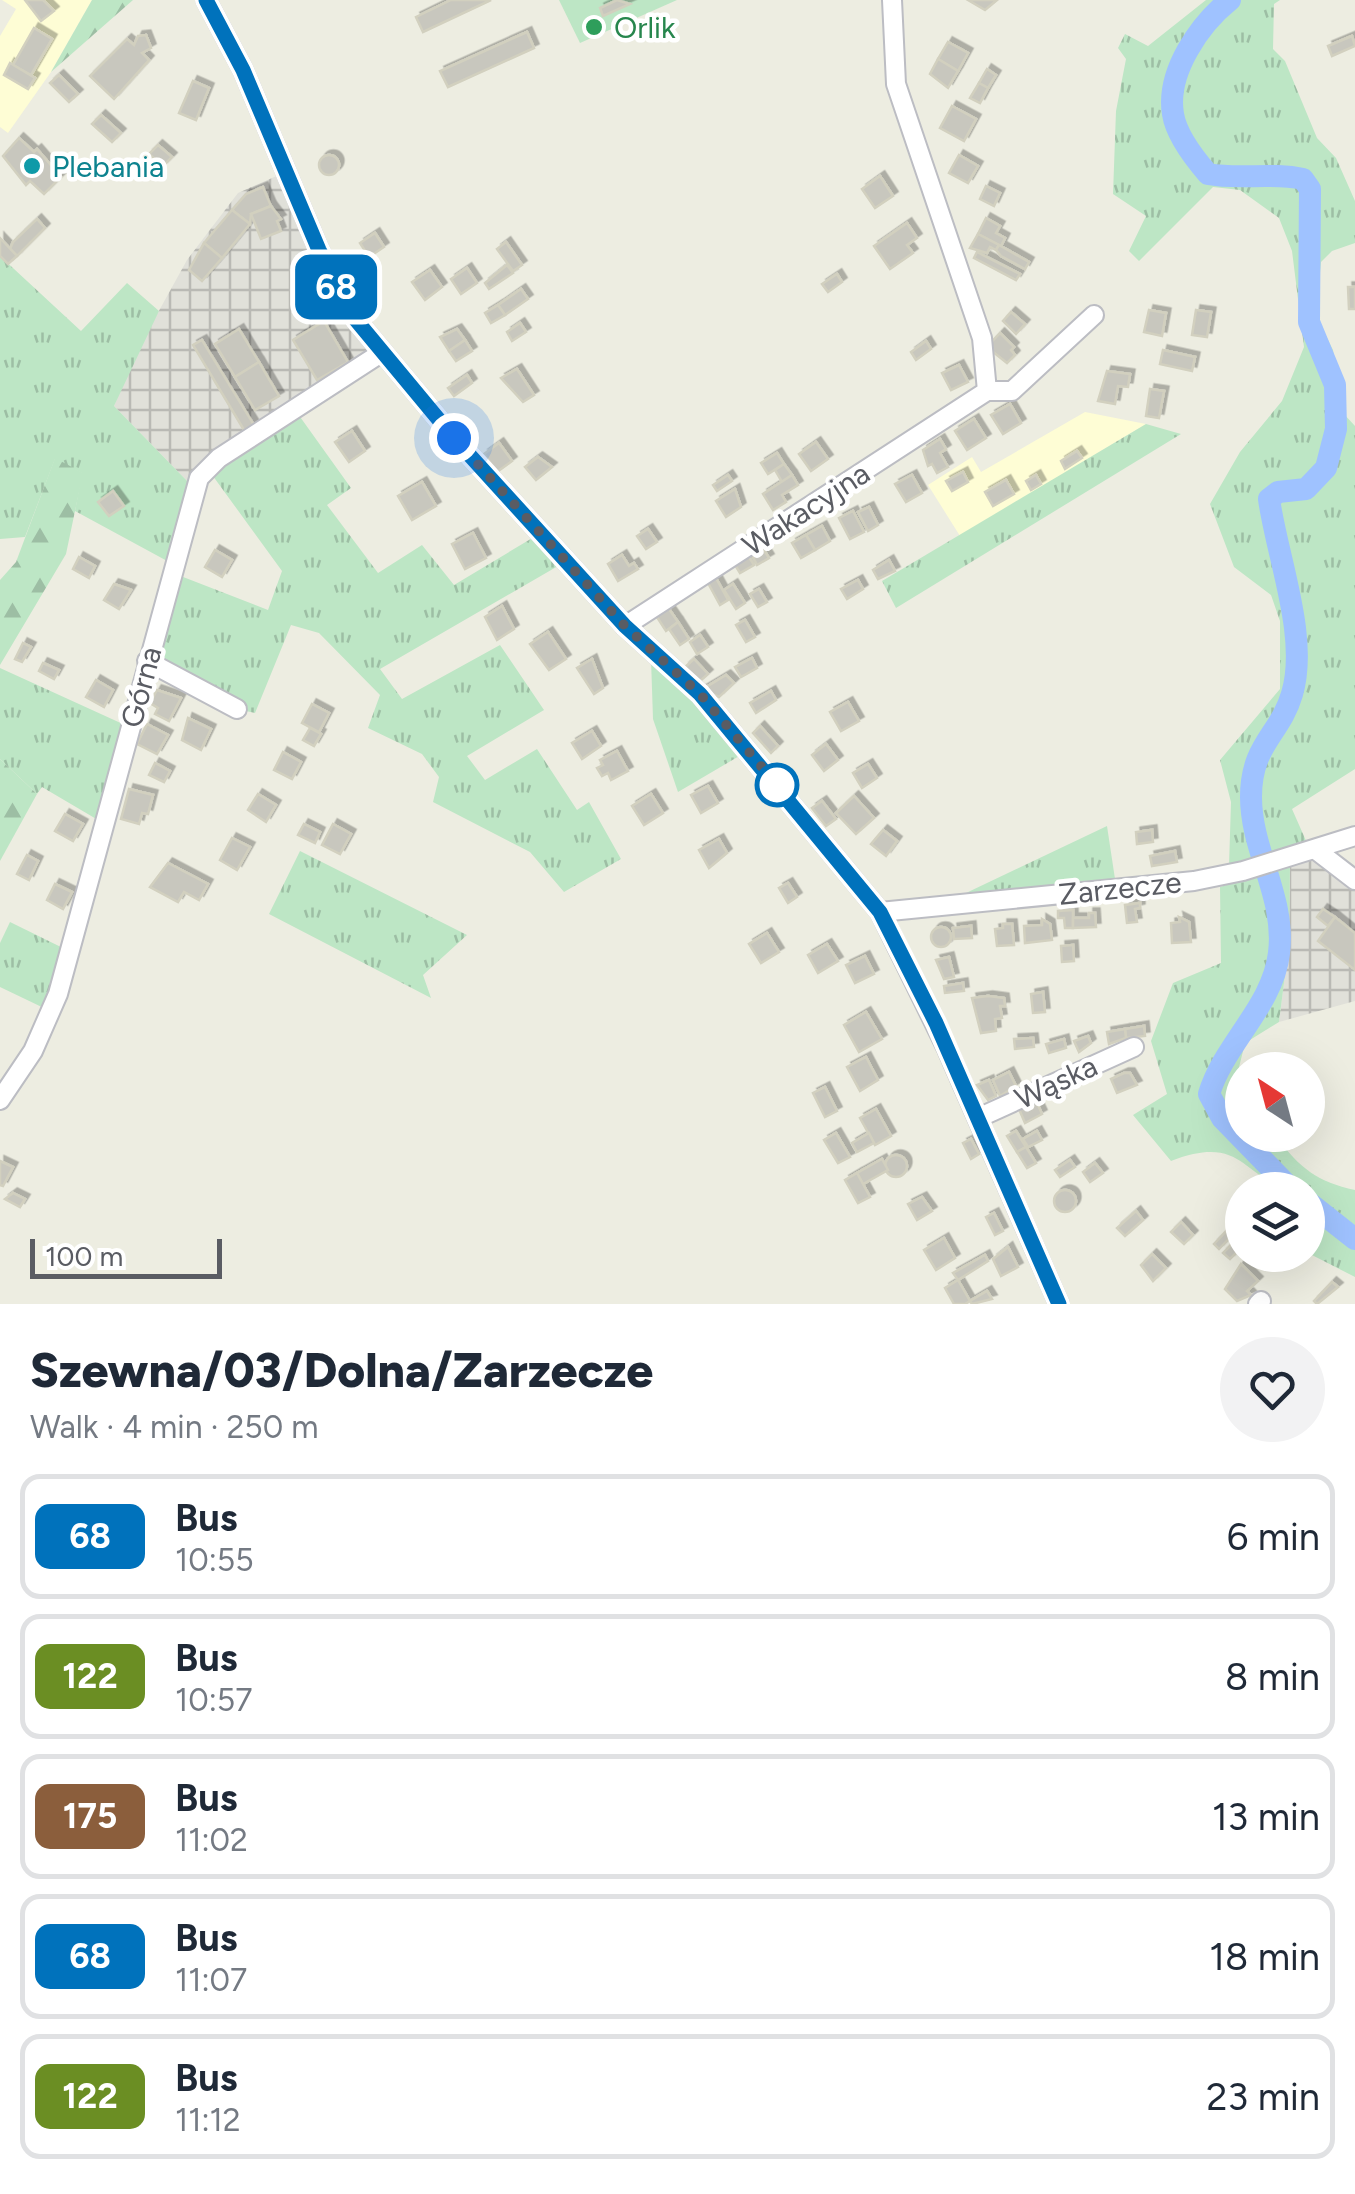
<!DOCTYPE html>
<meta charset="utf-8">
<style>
body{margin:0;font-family:Figtree,sans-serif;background:#f2f2f3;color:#1f2937;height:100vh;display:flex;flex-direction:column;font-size:38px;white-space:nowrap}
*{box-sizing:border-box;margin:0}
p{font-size:32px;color:#747a83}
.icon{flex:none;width:55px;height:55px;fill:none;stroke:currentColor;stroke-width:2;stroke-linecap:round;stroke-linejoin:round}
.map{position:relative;height:1304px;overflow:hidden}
.panel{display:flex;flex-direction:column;background:#fff;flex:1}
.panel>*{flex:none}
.badge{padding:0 20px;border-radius:15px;font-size:35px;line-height:65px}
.needle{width:65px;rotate:324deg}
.buttons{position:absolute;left:1225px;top:1052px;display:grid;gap:20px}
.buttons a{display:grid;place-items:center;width:100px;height:100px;border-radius:50%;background:#fff;box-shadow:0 10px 40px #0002;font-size:50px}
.scale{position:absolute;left:30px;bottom:25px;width:192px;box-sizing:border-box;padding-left:10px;border:5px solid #5a5c63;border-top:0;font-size:28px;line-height:35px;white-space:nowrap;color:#5a5c63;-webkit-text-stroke:8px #fff;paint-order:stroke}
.you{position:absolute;width:50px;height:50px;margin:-25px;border:8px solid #fff;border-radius:50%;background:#1a73e8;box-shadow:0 0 0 15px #1a73e833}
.map>.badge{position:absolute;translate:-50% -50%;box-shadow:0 0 0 5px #fff}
.round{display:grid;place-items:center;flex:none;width:105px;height:105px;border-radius:52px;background:#f2f2f3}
.overview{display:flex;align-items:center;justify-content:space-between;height:170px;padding:0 30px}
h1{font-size:48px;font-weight:800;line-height:75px}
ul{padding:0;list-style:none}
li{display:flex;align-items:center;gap:30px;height:125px;margin:0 20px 15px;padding:0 10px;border:5px solid #e0e1e3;border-radius:20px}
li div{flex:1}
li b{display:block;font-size:38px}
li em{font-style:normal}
li .badge{min-width:110px;font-weight:700;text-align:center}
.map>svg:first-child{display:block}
.commercial{fill:#fefdd5}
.industrial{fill:url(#industrial-grid)}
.grass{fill:url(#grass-tufts)}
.forest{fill:url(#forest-firs)}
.pitch{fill:#bde6c5}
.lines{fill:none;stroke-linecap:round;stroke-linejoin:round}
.river{stroke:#9fc2ff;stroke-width:22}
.building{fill:#c8c7be;stroke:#d2d0bf;stroke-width:2.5;filter:url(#shadow)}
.minor-casing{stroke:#bcbdc3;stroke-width:22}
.minor{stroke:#fff;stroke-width:18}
.line-casing{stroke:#fff;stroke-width:22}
.line{stroke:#0072bc;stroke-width:15}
.walk{stroke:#5a5c63;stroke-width:10;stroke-dasharray:0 18}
.leisure-dot{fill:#2e9e5b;stroke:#fff;stroke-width:4}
.culture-dot{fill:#0f9aa8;stroke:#fff;stroke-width:4}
.stop-dot{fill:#fff;stroke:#0072bc;stroke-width:5}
.labels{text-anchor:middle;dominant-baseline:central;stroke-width:9;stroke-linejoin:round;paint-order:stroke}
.leisure-label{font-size:30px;fill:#27864d;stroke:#fff;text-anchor:start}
.culture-label{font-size:30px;fill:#0d838f;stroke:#fff;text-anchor:start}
.street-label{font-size:30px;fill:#5a5c63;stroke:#fff}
</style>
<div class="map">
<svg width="1355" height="1304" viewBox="0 0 1355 1304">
<defs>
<pattern id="industrial-grid" width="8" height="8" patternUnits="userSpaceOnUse" patternTransform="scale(2.5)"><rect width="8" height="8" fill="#e0e0d9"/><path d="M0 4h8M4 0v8" fill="none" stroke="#b9b9b4"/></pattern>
<pattern id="grass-tufts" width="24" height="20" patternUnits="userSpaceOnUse" patternTransform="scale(2.5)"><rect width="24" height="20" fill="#bde6c5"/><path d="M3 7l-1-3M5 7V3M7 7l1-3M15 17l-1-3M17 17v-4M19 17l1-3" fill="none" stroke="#9dbea4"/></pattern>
<pattern id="forest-firs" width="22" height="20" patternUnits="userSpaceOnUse" patternTransform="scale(2.5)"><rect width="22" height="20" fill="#bde6c5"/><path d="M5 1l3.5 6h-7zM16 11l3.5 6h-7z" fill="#9dbea4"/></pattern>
<filter id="shadow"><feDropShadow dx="4.5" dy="-4.5" stdDeviation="0" flood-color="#0004"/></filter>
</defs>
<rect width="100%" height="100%" fill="#edede1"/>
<g class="commercial">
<polygon points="2,0 92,0 51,72 8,133 0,127 0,36 16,9"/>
<polygon points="1085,412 1146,424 960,536 928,485 972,457 981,472"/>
</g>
<g class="industrial">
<polygon points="281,174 337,305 372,353 190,484 114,406 134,356 187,260 238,193"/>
<polygon points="1315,857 1355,886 1355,1001 1279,1022 1289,944 1290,865"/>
</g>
<g class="grass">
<polygon points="1206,0 1280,0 1274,4 1273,49 1285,61 1317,138 1336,158 1355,201 1355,243 1332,251 1321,262 1316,316 1333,350 1343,413 1355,426 1355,769 1292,809 1307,843 1229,866 1231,802 1220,760 1280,689 1280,621 1271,595 1234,567 1210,504 1240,452 1282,401 1304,347 1292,251 1279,218 1240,190 1213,187 1139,261 1129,251 1146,216 1113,194 1116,111 1126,59 1118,48 1125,34 1148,46"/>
<polygon points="0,256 81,331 127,283 159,311 114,406 190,484 169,562 75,511 82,473 55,459 25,537 0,539"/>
<polygon points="298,414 351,488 327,505 378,573 422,545 454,585 534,537 558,566 380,669 402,699 500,645 544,710 467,756 485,780 537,749 577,810 589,802 621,859 564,892 530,852 433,802 439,777 422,754 368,728 380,695 319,633 291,625 255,713 237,709 153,663 178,575 268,610 282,571 210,472"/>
<polygon points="1146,424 1181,434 896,608 882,581"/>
<polygon points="651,659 704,707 741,755 678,792 653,719"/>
<polygon points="0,668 125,725 98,820 42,787 37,794 0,759"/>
<polygon points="1107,826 1115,879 966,893"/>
<polygon points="300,851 467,935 423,975 431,998 269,914"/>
<path d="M1290 865 1289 944 1279 1022 1245 1043 1230 1104 1242 1120V1135L1277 1137C1299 1168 1318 1182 1355 1190V1277L1308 1253V1190C1240 1190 1252 1130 1171 1161L1133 1115 1167 1094 1151 1041 1173 983 1221 963 1220 887Z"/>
<polygon points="10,922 67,950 48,1010 0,987 0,943"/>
</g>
<g class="forest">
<polygon points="92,0 133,0 51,72"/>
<polygon points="55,458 83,473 66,554 0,665 0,580 16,562"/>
<polygon points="0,759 37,794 0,861"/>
</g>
<polygon class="pitch" points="559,0 677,0 580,43"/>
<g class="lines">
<g class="river">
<path d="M1230 0C1200 24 1166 72 1173 114 1176 134 1195 159 1208 174 1240 180 1271 172 1303 179L1310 189 1309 322 1335 385 1336 429 1326 468 1306 489 1278 492 1269 499C1277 557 1309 637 1292 694 1280 735 1251 744 1251 797 1251 851 1286 898 1279 953 1273 1006 1224 1044 1209 1094L1222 1118 1292 1190"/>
<polyline points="1308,1202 1355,1239"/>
</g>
</g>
<g class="building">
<polygon points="25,0 43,0 54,11 41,21"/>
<polygon points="451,0 491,0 423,32 416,17"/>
<polygon points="617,0 630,4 603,16 600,8"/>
<polygon points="968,0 997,0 985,10"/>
<polygon points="34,28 52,39 31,75 13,65"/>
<polygon points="527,32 534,48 448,87 440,71"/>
<polygon points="146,35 151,48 142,53 149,60 114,99 90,76 127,39 134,45 138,36"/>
<polygon points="1352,36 1355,46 1332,56 1328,46"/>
<polygon points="948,42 968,53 958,71 938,59"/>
<polygon points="938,59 958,71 948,88 930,74"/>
<polygon points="10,63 35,78 28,89 4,75"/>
<polygon points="987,69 996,75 988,88 979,83"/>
<polygon points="59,75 78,94 69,102 50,83"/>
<polygon points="193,81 209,88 196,120 179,113"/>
<polygon points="979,83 988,88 980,103 970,98"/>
<polygon points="952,106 976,119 964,141 940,128"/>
<polygon points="101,115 121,133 112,142 92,124"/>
<polygon points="19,138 34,152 37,149 61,177 44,194 30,181 26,185 3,156"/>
<polygon points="158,145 172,157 163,166 149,154"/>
<polygon points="959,155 978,166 968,183 949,173"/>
<circle cx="329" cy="165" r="10"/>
<polygon points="880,176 893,196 875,208 862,189"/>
<polygon points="986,186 1000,193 994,206 980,199"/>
<polygon points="263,187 271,206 251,214 250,224 232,210 246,194"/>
<polygon points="271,206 281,219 277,221 281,231 261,239 251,214"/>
<polygon points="232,210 250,224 222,258 204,243"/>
<polygon points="986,218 1000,226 996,233 1005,238 1001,246 978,234"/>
<polygon points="37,219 45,228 17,256 10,249 13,242"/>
<polygon points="907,223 917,238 907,245 913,253 890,269 874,246"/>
<polygon points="375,233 384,247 369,257 360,243"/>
<polygon points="978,234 999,245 996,250 990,247 987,253 970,248"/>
<polygon points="0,238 17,256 8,264 0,256"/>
<polygon points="506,242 522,265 513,271 497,249"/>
<polygon points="204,243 222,258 202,281 189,270"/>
<polygon points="999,245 1029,262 1025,269 1001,256 996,250"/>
<polygon points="977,252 1020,274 1016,280 974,258"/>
<polygon points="507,265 513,273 489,289 485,283"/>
<polygon points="467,268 477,283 461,294 451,279"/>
<polygon points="430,270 442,287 425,300 412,282"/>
<polygon points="837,274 842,282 828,292 822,284"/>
<polygon points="1348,287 1355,287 1355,309 1349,309"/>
<polygon points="521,289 528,299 505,315 498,305"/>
<polygon points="498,305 505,315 491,323 485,313"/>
<polygon points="1149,310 1166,313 1162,336 1144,332"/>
<polygon points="1196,310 1211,312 1207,337 1192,335"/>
<polygon points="1011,312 1025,324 1016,334 1003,321"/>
<polygon points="324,321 348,362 317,380 293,340"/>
<polygon points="520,323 526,332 512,341 507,332"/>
<polygon points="239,329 259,362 235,377 215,344"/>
<polygon points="457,329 465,340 449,351 440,337"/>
<polygon points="1000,333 1014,347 1011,350 1015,355 1007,363 987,347"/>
<polygon points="202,340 254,425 244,430 193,345"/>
<polygon points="465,340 472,351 456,361 449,351"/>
<polygon points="926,341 931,349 916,360 911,352"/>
<polygon points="1163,350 1195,357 1192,371 1160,364"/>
<polygon points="259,362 279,396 255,410 235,377"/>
<polygon points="959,365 968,382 951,390 942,373"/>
<polygon points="517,369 534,395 523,402 501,378"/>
<polygon points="1107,371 1130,374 1128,387 1118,386 1115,404 1098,401"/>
<polygon points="467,375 472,383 454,396 448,388"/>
<polygon points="1150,389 1164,391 1159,418 1146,416"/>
<polygon points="1010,404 1021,423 1003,434 991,415"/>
<polygon points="974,419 986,438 967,450 955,431"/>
<polygon points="352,431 365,451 349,462 335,442"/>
<polygon points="940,439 946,449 940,453 948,467 937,473 932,464 928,466 923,450"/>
<polygon points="816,442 828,459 811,471 799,454"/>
<polygon points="499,443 512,461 497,472 484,454"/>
<polygon points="1077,451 1082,458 1065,469 1061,461"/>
<polygon points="777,453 784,464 768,474 761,463"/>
<polygon points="538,457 552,467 536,480 525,467"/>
<polygon points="784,464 792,475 782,482 775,470"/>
<polygon points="963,472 968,482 952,491 946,481"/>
<polygon points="728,475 732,481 717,491 713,485"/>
<polygon points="792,475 798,485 782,495 786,502 773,510 763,494"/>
<polygon points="912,475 922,493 906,502 895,484"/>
<polygon points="1036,475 1041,484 1031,490 1026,481"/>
<polygon points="1006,480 1014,494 993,506 985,492"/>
<polygon points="422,482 436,506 412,520 398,496"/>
<polygon points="735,489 741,507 726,517 716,501"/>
<polygon points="113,491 124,506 109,516 98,502"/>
<polygon points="869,507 878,525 868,531 858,512"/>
<polygon points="853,511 864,532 850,539 839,518"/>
<polygon points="822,526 830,541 815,550 806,535"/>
<polygon points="648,529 657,542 646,549 637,536"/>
<polygon points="473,533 486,558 465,569 452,544"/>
<polygon points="806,535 815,550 801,558 792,543"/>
<polygon points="215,550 232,560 222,577 205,567"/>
<polygon points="764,550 769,558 757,565 753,557"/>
<polygon points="622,555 629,566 634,563 638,569 618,581 608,564"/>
<polygon points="79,557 95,566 89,578 73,569"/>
<polygon points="749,557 754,565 740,573 735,565"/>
<polygon points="889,560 895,571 878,579 873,570"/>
<polygon points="716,578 728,600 720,605 708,583"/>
<polygon points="858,580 863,589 847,599 841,589"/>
<polygon points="114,584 131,590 119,609 104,600"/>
<polygon points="733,584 745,603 736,609 724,590"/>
<polygon points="759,589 767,602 758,607 750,594"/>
<polygon points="502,606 514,629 497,640 485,617"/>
<polygon points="669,609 678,622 666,631 657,617"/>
<polygon points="745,620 755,637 746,642 736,625"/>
<polygon points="678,622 689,639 680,645 669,629"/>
<polygon points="548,632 566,659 549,670 530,644"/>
<polygon points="700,635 708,647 697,654 690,642"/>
<polygon points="23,643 31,647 22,662 15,659"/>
<polygon points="752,658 757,668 741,677 735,667"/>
<polygon points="592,659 603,688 594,694 577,668"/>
<polygon points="694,659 708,674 699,682 685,667"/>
<polygon points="43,663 59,670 54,679 39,671"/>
<polygon points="726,675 734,683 719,697 703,689"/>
<polygon points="96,680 113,690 104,707 86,697"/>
<polygon points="157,690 181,698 169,721 155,714 158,708 150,703"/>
<polygon points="771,691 776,700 756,713 750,703"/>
<polygon points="848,702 859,721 841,731 830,712"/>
<polygon points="312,704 329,713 319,732 302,723"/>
<polygon points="188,718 211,729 201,750 182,740"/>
<polygon points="147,724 168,735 157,754 137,744"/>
<polygon points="760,726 778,746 771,753 753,733"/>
<polygon points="310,728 321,734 314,746 303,740"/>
<polygon points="592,731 601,746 582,759 572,743"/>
<polygon points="826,744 838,760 824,771 812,755"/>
<polygon points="617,751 628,771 611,780 608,773 602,776 597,768 603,765 600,760"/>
<polygon points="283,752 301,762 292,779 274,770"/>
<polygon points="155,763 170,771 164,782 149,775"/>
<polygon points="868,764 877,778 862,788 853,773"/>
<polygon points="708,786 718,803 701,813 691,795"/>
<polygon points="129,789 153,795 148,814 142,813 139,824 121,819"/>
<polygon points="258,794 276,805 266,822 248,810"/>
<polygon points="651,794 663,813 644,825 632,806"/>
<polygon points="854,796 874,818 856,834 836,813"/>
<polygon points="822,801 836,819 826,826 812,808"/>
<polygon points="65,814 83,824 73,841 55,831"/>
<polygon points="304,824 320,832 315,843 298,835"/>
<polygon points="333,824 351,834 340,854 322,845"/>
<polygon points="883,830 897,841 886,856 871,844"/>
<polygon points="1152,830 1153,842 1137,844 1136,832"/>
<polygon points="232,838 250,847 237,870 220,860"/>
<polygon points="719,839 727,853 709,868 699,850"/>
<polygon points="1175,851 1177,862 1152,866 1150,856"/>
<polygon points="27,855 38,861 29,880 17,874"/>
<polygon points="168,863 208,884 199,900 184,892 178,902 150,887"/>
<polygon points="788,883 797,897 788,903 779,888"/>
<polygon points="55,884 72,892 63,909 47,900"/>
<polygon points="1140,903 1140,908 1135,909 1137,922 1127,923 1125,905"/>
<polygon points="1323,909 1335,917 1328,926 1317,917"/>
<polygon points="1073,910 1073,928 1065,928 1064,918 1058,918 1058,911"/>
<polygon points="1089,913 1095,913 1096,927 1073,928 1073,918 1089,918"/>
<polygon points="1179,917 1189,922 1191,942 1172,943 1171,923 1180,922"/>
<polygon points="1335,917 1355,933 1355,970 1318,941"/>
<polygon points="1042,919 1050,924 1052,940 1025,943 1024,926 1042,925"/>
<polygon points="1003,924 1012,924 1014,945 997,946 995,929 1003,928"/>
<polygon points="971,926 972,938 954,939 953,928"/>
<circle cx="941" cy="937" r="10"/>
<polygon points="767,933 779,952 761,963 749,944"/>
<polygon points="827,944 838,961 818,973 808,955"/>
<polygon points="1073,945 1074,961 1062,962 1061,946"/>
<polygon points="865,956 874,974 855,983 846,965"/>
<polygon points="949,957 954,977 944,979 936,960"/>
<polygon points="963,983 964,991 945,993 944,986"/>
<polygon points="1043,992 1045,1012 1033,1013 1031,994"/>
<polygon points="988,996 1004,998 1005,1006 1000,1006 1002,1018 995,1019 996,1031 981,1033 972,998"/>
<polygon points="866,1012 882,1039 859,1052 844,1025"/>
<polygon points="1144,1026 1145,1036 1126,1038 1125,1029"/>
<polygon points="1125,1029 1126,1038 1109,1044 1107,1032"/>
<polygon points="1088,1036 1091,1043 1079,1052 1074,1041"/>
<polygon points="1033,1038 1034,1047 1015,1049 1014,1039"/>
<polygon points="1064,1039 1066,1048 1049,1053 1046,1044"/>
<polygon points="866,1057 878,1080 860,1091 847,1067"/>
<polygon points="1009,1072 1016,1086 1000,1096 993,1080"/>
<polygon points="1124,1073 1130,1073 1137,1085 1117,1093 1111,1079"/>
<polygon points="989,1080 996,1096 988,1100 977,1085"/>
<polygon points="825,1087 837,1111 825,1117 813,1093"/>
<polygon points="1036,1101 1042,1114 1025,1123 1019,1109"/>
<polygon points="876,1109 891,1136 875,1145 860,1118"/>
<polygon points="1016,1131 1026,1147 1017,1152 1007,1136"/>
<polygon points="1037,1131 1042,1140 1028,1147 1023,1139"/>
<polygon points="836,1133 850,1157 838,1163 824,1140"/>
<polygon points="869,1133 874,1143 857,1152 852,1143"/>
<polygon points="971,1139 979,1154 971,1159 963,1143"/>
<polygon points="1026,1147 1036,1163 1027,1168 1017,1152"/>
<circle cx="896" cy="1166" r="11"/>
<polygon points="882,1159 888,1170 863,1184 857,1173"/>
<polygon points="1070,1160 1075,1167 1060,1177 1055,1170"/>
<polygon points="0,1161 13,1167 3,1186 0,1185"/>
<polygon points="1095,1163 1103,1173 1090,1182 1083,1172"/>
<polygon points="857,1173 870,1197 858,1203 845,1180"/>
<circle cx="1065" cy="1201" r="11"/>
<polygon points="13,1193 25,1199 20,1207 5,1199"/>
<polygon points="922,1197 932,1211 917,1220 908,1204"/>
<polygon points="1136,1211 1143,1220 1125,1236 1117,1228"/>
<polygon points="994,1213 1003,1231 995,1235 986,1217"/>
<polygon points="1236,1221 1241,1226 1219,1249 1214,1244"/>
<polygon points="1181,1222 1193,1235 1184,1244 1171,1232"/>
<polygon points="944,1238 955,1258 936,1270 924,1250"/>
<polygon points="1235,1241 1242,1247 1230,1259 1223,1253"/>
<polygon points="1008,1247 1018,1267 1001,1276 993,1259"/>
<polygon points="1152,1254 1166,1268 1153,1281 1141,1265"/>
<polygon points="985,1255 988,1261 958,1280 953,1273"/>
<polygon points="1241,1264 1258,1281 1247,1291 1251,1295 1237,1301 1225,1289"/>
<polygon points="958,1280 970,1301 965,1304 954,1304 945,1288"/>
<polygon points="1332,1282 1338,1287 1317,1304 1314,1301"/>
<polygon points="987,1291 992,1299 972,1304 970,1301"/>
</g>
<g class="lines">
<g class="minor-casing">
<g id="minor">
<polyline points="206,0 243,70 319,250 356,320 454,438 625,626 700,694 880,912 947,1049 1059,1304"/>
<polyline points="987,391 1012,391 1094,315"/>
<polyline points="625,626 987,391 982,338 896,84 892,0"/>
<polyline points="147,661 237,709"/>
<polyline points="1316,850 1355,880"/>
<polyline points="880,912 1194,881 1243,871 1355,836"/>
<polyline points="0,1100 33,1051 58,994 199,478 219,458 381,353"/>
<polyline points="978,1118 1134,1047"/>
<polyline points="1258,1304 1261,1301"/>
</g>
</g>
<use href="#minor" class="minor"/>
</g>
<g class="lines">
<g class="line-casing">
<polyline id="line" points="206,0 243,70 319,250 356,320 454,438 625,626 700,694 880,912 936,1023 1059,1304"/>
</g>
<use href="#line" class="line"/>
<polyline class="walk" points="454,438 625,626 700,694 777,785"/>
</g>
<circle class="leisure-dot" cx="594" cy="27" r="10"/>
<circle class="culture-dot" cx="32" cy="166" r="10"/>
<circle class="stop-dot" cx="777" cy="785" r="20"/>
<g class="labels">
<g class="leisure-label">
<text x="614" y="27">Orlik</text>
</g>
<g class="culture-label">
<text x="52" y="166">Plebania</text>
</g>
<g class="street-label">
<text transform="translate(806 509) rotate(-33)">Wakacyjna</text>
<text transform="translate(141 687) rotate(-75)">Górna</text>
<text transform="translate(1120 888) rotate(-6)">Zarzecze</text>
<text transform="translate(1056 1082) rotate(-25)">Wąska</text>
</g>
</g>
</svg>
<div class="buttons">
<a><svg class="needle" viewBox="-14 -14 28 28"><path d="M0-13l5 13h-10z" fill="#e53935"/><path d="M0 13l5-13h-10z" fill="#747a83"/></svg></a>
<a><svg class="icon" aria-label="layers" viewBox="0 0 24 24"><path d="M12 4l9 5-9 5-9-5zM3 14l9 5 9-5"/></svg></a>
</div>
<div class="scale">100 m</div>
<div class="you" style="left:454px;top:438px"></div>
<b class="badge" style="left:336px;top:287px;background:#0072bc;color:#fff">68</b>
</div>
<section class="panel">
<div class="overview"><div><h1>Szewna/03/Dolna/Zarzecze</h1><p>Walk · 4 min · 250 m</p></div><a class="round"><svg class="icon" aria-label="heart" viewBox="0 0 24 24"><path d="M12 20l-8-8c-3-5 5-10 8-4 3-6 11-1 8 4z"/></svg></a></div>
<ul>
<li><span class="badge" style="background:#0072bc;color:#fff">68</span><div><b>Bus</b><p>10:55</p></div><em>6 min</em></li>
<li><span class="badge" style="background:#6b8e23;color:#fff">122</span><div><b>Bus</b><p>10:57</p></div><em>8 min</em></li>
<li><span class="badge" style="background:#8b5e3c;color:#fff">175</span><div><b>Bus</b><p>11:02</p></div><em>13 min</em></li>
<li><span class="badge" style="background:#0072bc;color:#fff">68</span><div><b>Bus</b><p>11:07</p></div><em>18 min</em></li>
<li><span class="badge" style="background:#6b8e23;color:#fff">122</span><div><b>Bus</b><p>11:12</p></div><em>23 min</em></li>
</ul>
</section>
